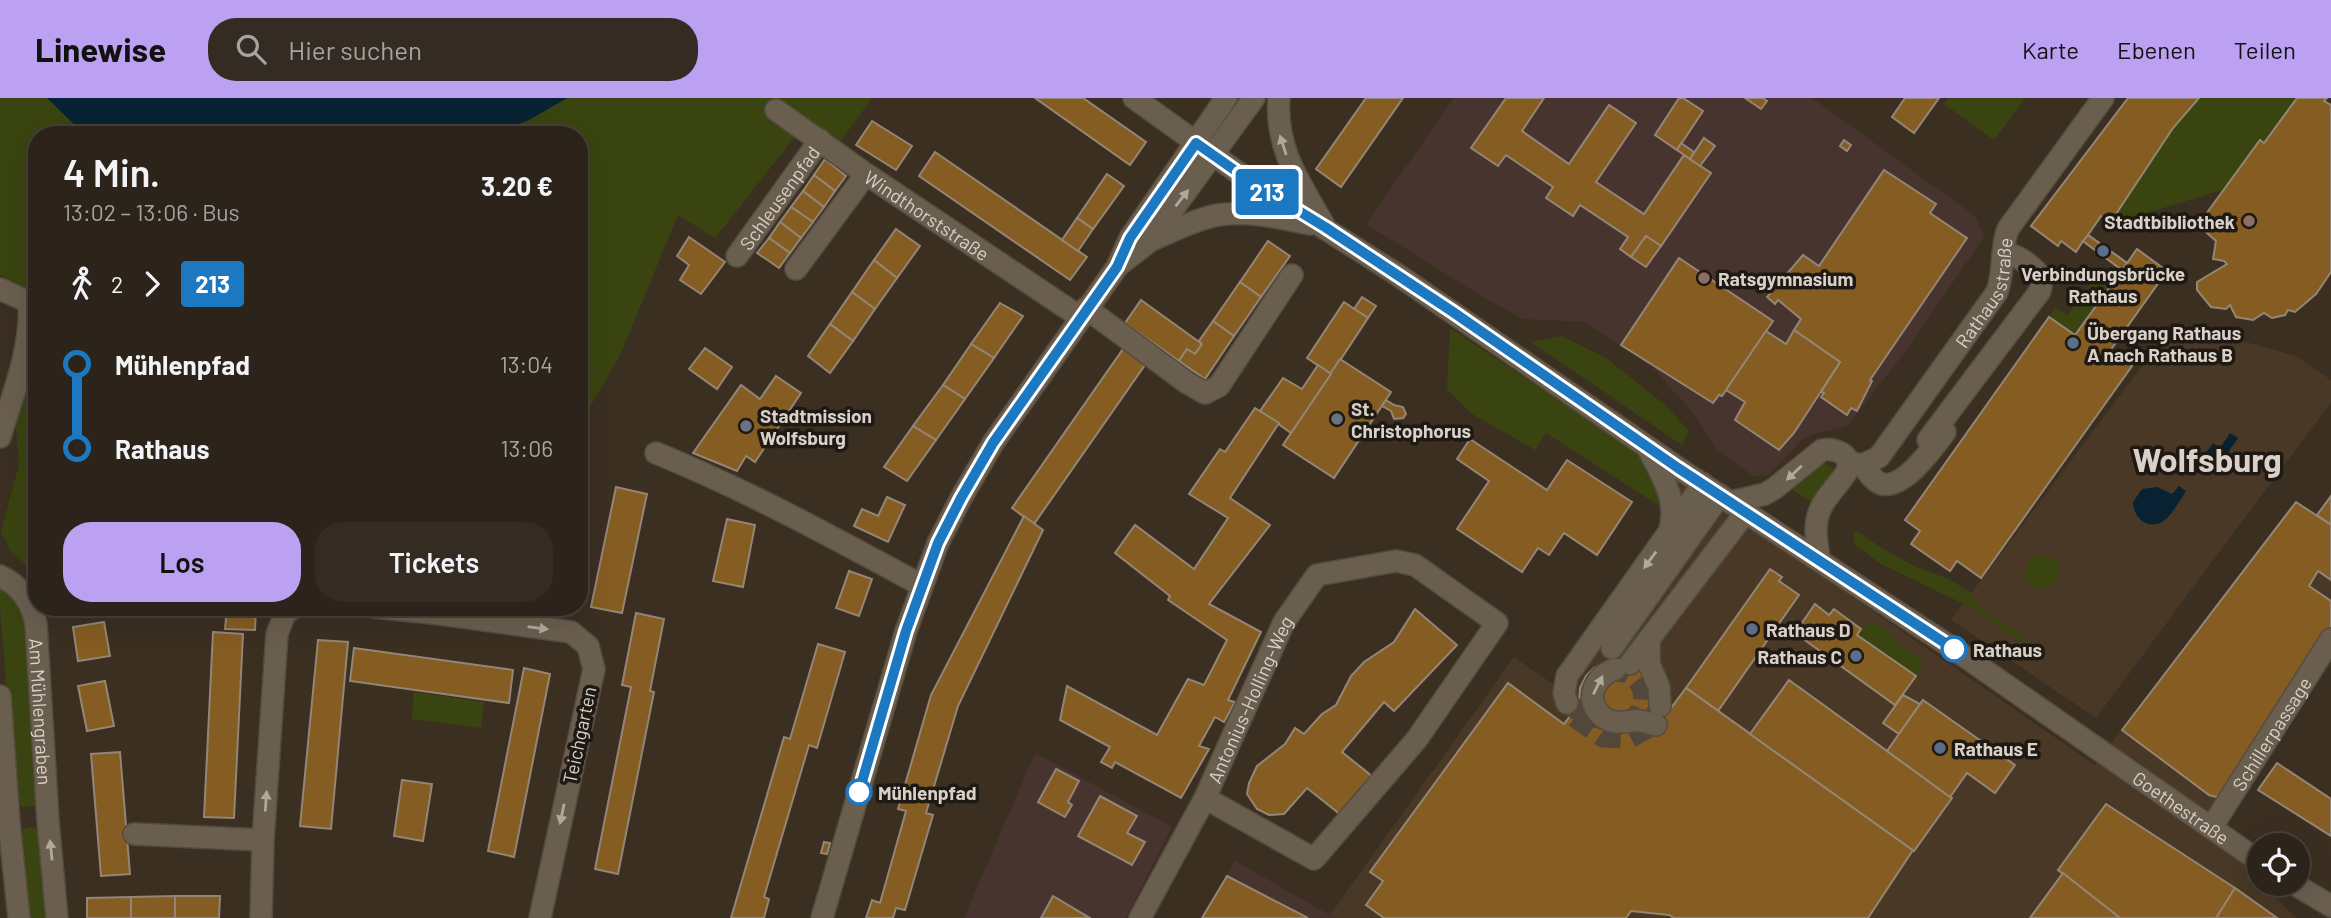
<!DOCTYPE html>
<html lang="de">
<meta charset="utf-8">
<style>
body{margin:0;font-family:Barlow,sans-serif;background:#342b23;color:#f1f3f6;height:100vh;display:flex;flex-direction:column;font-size:26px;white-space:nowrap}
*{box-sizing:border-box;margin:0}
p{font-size:23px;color:#a6a4a2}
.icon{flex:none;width:38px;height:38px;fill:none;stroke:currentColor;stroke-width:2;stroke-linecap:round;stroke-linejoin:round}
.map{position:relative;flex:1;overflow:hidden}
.drawer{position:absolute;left:28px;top:28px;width:560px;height:490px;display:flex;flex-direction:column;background:#2c231a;border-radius:28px;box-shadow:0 7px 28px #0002,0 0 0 2px #484039}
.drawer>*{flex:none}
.badge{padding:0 14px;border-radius:5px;font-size:24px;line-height:46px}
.tools{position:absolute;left:2247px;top:735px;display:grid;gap:14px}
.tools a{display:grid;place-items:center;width:63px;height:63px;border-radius:50%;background:#2c231a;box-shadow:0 7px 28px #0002,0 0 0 2px #484039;font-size:35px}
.map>.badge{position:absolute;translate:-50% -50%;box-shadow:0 0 0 4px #fff}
.legs{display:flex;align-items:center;gap:10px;height:77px;padding:0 35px;font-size:23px}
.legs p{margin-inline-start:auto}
.head{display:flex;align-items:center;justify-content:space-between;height:119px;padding:0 35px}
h1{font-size:38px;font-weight:600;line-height:52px}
.primary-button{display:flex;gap:14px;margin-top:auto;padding:14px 35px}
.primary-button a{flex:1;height:80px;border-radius:28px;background:#bca0f2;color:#111;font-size:28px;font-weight:600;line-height:80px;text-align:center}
.primary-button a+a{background:#342b23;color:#f1f3f6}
ul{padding:0 35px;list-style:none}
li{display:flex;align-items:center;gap:24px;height:84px;font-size:26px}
li i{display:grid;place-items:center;width:10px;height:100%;margin:0 9px;background:currentColor}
li i::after{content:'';width:18px;height:18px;margin:-9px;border:5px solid;border-radius:50%;background:#2c231a}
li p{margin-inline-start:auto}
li:first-child i{background:linear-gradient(#0000 50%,currentColor 0)}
li:last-child i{background:linear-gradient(currentColor 50%,#0000 0)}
header{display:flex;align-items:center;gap:42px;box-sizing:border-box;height:98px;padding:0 35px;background:#bca0f2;color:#111}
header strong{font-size:33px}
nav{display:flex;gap:38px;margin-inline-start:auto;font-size:24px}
.search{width:490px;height:63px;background:#342b23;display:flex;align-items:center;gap:18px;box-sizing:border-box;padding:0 24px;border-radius:28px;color:#a6a4a2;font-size:26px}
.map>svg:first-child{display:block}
.built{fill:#483825}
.education{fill:#47342e}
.green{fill:#394410}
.water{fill:#092233}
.building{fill:#855c22;stroke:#948676;stroke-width:2}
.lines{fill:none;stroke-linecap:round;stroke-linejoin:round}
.minor-tunnel{stroke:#53473b;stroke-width:21;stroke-dasharray:21 10;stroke-linecap:butt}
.minor-casing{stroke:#554b3f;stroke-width:24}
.minor{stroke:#6a5e4f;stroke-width:21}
.oneway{fill:#b2a99e}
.line-1-casing{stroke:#fff;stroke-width:16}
.line-1{stroke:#1c78c0;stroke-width:10}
.education-dot{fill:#8d6e63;stroke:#1e1912;stroke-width:2.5}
.service-dot{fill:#5c6f8a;stroke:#1e1912;stroke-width:2.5}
.worship-dot{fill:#6b7280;stroke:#1e1912;stroke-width:2.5}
.stop-1-dot{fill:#fff;stroke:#1c78c0;stroke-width:3.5}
.labels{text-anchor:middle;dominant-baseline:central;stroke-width:7;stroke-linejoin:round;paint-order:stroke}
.street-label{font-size:19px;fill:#d9d1c9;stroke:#1e1912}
.poi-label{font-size:19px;font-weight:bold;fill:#d9d1c9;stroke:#1e1912;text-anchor:start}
.stop-label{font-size:19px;font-weight:bold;fill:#d9d1c9;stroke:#1e1912;text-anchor:start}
.town-label{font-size:33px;font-weight:bold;fill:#d9d1c9;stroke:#1e1912}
</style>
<header>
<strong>Linewise</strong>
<div class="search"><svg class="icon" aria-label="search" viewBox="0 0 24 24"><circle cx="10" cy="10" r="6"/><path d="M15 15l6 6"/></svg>Hier suchen</div>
<nav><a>Karte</a><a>Ebenen</a><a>Teilen</a></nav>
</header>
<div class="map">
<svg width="2331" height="820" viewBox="0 0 2331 820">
<rect width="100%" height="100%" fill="#3b2f22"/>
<g class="built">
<polygon points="2175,224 2296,258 2331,282 2331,304 2096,620 1951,522"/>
<polygon points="1676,380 1822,478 2095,667 2296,404 2317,417 2331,398 2331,540 2211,731 2259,782 2259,786 2263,786 2296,820 1335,820 1330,817 1514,559 1553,586 1661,430 1663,410"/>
</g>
<g class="education">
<polygon points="1454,0 1812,0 1975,118 1984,139 1905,254 1847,328 1814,336 1801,342 1769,377 1753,378 1717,352 1695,317 1651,268 1584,224 1523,221 1483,199 1366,126"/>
<polygon points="1035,655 1172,729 1126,820 964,820"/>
<polygon points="1235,763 1335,820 1202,820"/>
</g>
<g class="green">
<polygon points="0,0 872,0 835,51 802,30 715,140 678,117 621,255 585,318 579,321 579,37 37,37 37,205 33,193 0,177"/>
<polygon points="1949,0 2025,0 1994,42 1944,6"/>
<polygon points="2199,0 2297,0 2264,45 2260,42 2222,92 2118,124 2112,122 2173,30"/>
<polygon points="2105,171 2116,179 2075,237 2049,219 2055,210 2068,217 2080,198"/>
<polygon points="37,217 37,477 11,454 1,434 19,366 16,329"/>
<polygon points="1450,230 1676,380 1663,410 1546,335 1535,352 1472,316 1447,291"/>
<polygon points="1562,238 1606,260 1664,306 1689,333 1682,347 1531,244"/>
<polygon points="1818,359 1836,373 1822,388 1812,405 1789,389"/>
<polygon points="1855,432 1885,452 1916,469 1949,481 1971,495 1978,508 2014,533 2023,542 2021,545 1966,507 1881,466 1855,447 1853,440"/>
<circle cx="2043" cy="474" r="17"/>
<polygon points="2,485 27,518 42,701 36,708 22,709 16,702 0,510 0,490"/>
<path d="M1870 526C1890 526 1891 541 1904 550 1909 553 1914 556 1920 559L1922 570 1916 578 1857 537 1861 531Z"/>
<polygon points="414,594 484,604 481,630 412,621"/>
<polygon points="29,729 37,731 44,739 51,820 26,820 18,738 24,731"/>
</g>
<g class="water">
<polygon points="47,0 567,0 529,22 492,37 85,37"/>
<polygon points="2230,335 2238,340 2217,371 2208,365 2200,376 2194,372 2213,345 2220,350"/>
<path d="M2179 388 2186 393C2180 402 2173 415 2165 422 2149 434 2133 420 2133 404L2142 391 2157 389 2172 396Z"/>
</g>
<g class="building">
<polygon points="1035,0 1083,0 1146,44 1130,67"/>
<polygon points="1366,0 1403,0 1341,89 1316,71"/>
<polygon points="1506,0 1544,0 1522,33 1569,66 1609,7 1636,25 1596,84 1644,116 1684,57 1711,75 1661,148 1646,138 1631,159 1620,151 1628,139 1580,107 1573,118 1546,100 1553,89 1506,57 1498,68 1471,50"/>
<polygon points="1679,0 1683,0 1703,13 1677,52 1655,37"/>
<polygon points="1745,0 1763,0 1767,3 1761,11"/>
<polygon points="1905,0 1939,0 1914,35 1892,19"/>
<polygon points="2128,0 2199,0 2173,30 2110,125 2101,118 2088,137 2127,165 2137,151 2167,173 2110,253 2132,268 1981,480 1957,463 1950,473 1911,446 1920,433 1905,422 2049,219 2075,237 2122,172 2083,143 2076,154 2061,143 2058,148 2031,128"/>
<polygon points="2297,0 2327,0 2324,3 2331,7 2331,174 2316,196 2295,214 2288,212 2285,217 2272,220 2264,215 2253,222 2236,219 2230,207 2226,211 2211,209 2197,192 2197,184 2227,166 2224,163 2213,161 2216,143 2198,127 2260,42 2264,45"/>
<polygon points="872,23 912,48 896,72 856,47"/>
<polygon points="1704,40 1715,48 1700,68 1690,61"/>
<polygon points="1844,42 1851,47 1847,53 1840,48"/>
<polygon points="1681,45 1694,54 1690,61 1677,52"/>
<polygon points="935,54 1087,159 1070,182 919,78"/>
<polygon points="825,61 846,78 835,93 814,77"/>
<polygon points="1884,72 1936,106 1930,115 1967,140 1870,282 1872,283 1857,313 1851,310 1847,317 1821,299 1824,295 1821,294 1840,264 1794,232 1801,221 1778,202 1775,206 1767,199 1803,157 1819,168"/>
<polygon points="1107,76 1124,88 1093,131 1077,120"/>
<polygon points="814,77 835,93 824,109 803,93"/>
<polygon points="803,93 824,109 813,124 791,109"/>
<polygon points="791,109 813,124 801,140 780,124"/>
<polygon points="1077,120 1093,131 1078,153 1062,142"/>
<polygon points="780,124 801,140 790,155 769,140"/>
<polygon points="896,131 920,148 897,180 874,162"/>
<polygon points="2088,137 2127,165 2122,172 2083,143"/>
<polygon points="1646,138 1661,148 1646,169 1631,159"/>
<polygon points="689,139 725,164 701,196 680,182 689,167 677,158"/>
<polygon points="769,140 790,155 779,170 757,155"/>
<polygon points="1268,143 1290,158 1261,199 1240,184"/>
<polygon points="1679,160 1773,223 1722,298 1719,297 1713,305 1621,247"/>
<polygon points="874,162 897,180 875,211 852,194"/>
<polygon points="1240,184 1261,199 1234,238 1213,223"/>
<polygon points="852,194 875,211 853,243 830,226"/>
<polygon points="1362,199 1376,208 1368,220 1354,211"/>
<polygon points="1141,202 1202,246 1195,256 1187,251 1179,263 1125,225"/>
<polygon points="1344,204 1368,220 1331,276 1307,260"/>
<polygon points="1000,205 1023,218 994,260 971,246"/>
<polygon points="1213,223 1234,238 1205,281 1179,263 1187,251 1195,256 1202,246 1199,243"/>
<polygon points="830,226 853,243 830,275 808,258"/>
<polygon points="1794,232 1840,264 1794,335 1779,352 1735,322 1745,304 1726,292 1766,233 1786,246"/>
<polygon points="971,246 994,260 965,301 943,287"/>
<polygon points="705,250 732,269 717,291 689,271"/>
<polygon points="1123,251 1145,267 1034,426 1012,410"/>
<polygon points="1340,261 1391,294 1334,380 1283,347"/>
<polygon points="1318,267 1331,276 1291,335 1260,313 1283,280 1302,291"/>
<polygon points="776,278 801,295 755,364 746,358 737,373 693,355 741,287 760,301"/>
<polygon points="943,287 965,301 936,342 913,328"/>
<polygon points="1386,302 1394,307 1403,309 1406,316 1403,320 1394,321 1391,313 1382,308"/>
<polygon points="1255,310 1279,325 1230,400 1270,427 1209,506 1261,534 1228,602 1235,604 1224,624 1215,619 1199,648 1209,651 1181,700 1115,664 1112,670 1101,664 1110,649 1060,622 1067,588 1157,637 1188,581 1204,587 1227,542 1168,502 1170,498 1115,455 1135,427 1194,471 1228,420 1189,396 1220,351 1225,354"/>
<polygon points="913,328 936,342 907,383 884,369"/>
<polygon points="1470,341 1547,392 1567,362 1632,404 1597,457 1564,435 1549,457 1538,450 1522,474 1457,431 1489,383 1457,361"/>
<polygon points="616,389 647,396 622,515 591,509"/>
<polygon points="2331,398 2331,427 2317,417"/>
<polygon points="887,399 905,407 888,444 854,428 862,411 878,418"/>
<polygon points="2296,404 2331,427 2331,482 2318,473 2309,488 2331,503 2331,531 2222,695 2216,699 2209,697 2122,632"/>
<polygon points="1024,418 1043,432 958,608 926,715 933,717 905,812 896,810 893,820 866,820 872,802 880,805 906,713 898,711 931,597"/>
<polygon points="727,421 755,427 743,489 713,483"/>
<polygon points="1770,471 1782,479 1779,483 1799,497 1718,613 1686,590"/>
<polygon points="849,473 872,481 859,518 836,510"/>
<polygon points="1815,506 1829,517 1834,511 1861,531 1857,537 1916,578 1895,607 1795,535"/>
<polygon points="109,509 152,509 152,510 112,519"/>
<polygon points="227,509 256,509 255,532 225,531"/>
<polygon points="1415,511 1457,547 1394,613 1384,604 1342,654 1373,679 1341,717 1307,690 1284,716 1269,717 1257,711 1247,696 1249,685 1257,668 1285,646 1295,630 1304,636 1322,616 1336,607 1351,578 1364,564 1394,544"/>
<polygon points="636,515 664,521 650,593 654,594 618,776 595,771 631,589 622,587"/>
<polygon points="104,524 110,558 78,563 73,529"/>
<polygon points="213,534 243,536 234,720 204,719"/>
<polygon points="318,542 348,544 331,731 300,728"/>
<polygon points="818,546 845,554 817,650 809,647 764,799 769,801 764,820 731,820 784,639 790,641"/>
<polygon points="354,550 513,572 509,605 350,583"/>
<polygon points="1604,565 1639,571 1668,614 1686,590 1913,752 1868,820 1674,820 1669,817 1631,813 1626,820 1384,820 1366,807 1383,783 1370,774 1508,585 1564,626 1579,606 1580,590 1586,578 1594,570"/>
<polygon points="524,570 550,576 514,759 488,753"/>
<polygon points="1789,582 1952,700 1914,753 1750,636"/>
<polygon points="105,583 114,628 87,633 78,588"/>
<polygon points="1903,597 1920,606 1899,636 1883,625"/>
<polygon points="1923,602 2015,667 1995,695 1967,675 1950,699 1887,653"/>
<polygon points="120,654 130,776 101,778 91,656"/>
<polygon points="2277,665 2331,701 2331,738 2258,692"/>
<polygon points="1056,671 1079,683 1068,704 1072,707 1065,719 1038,704"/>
<polygon points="402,682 432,686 423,743 394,738"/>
<polygon points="1100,698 1137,718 1127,735 1145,744 1132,767 1078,738"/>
<polygon points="2106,706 2235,790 2277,820 2120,820 2058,772"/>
<polygon points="824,744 830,745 827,756 821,755"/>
<polygon points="2063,775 2120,820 2030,820"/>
<polygon points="1227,778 1308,820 1202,820"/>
<polygon points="2235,790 2277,820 2216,820"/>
<polygon points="175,798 220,798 219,820 175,820"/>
<polygon points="175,798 175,820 131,820 131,799"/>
<polygon points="1053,798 1090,820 1041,820"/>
<polygon points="131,799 131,820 87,820 87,800"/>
</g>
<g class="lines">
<g class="minor-tunnel">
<path d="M1567 605C1579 614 1589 617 1602 621 1663 640 1651 557 1605 576"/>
<polyline points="1575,619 1603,639 1629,640 1649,629 1657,614"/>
</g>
<g class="minor-casing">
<g id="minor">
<path id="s1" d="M1134 0 1250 83 1398 177 1678 370 1954 551 2259 763"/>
<path d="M1279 0C1275 51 1300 85 1324 127"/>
<path id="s2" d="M776 12 866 76 1080 219"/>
<path d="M1152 142C1172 133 1192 123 1213 118 1245 111 1279 120 1310 126"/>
<path id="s3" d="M737 158 820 42"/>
<polyline points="1119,167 1150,143 1254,0"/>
<polyline points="796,171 866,76"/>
<path d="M0 191 29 204C32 251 13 295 0 339"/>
<polyline points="1086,210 1186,284 1205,295 1219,288 1292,177"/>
<path d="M1928 342 2040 193 2042 181C2033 167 2020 159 2004 154"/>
<path d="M1648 350C1661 377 1678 400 1670 431"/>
<path d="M656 355C749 393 834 440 921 487"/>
<path id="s4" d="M1848 364 1862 367 1879 359 1997 194C2005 172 2000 151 2008 131L2103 0"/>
<path d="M1862 367C1868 374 1873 383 1882 386 1904 391 1933 350 1945 334"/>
<path d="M1731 404 1765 396 1775 390 1822 352C1833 350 1852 355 1848 371 1845 380 1825 398 1820 412 1813 428 1817 444 1819 461"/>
<path id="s5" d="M0 478C20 487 32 505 36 526L48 723 57 820"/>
<polyline points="373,509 440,516 571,534 588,548 594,571 540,820"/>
<polyline points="1649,542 1649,566 1659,589 1660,608"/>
<polyline points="1612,550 1720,397"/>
<polyline points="1630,566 1746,414"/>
<path d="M1615 571C1605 575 1596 581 1593 594 1590 609 1602 623 1617 624 1625 625 1632 622 1639 623 1645 623 1651 626 1656 627"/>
<polyline points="0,598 9,725 19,820"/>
<polyline points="1567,605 1564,595 1567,578 1703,386"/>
<path id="s6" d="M2211 730 2331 541"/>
<polyline points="134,736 263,742"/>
<polyline points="2294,786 2331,808"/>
<polyline points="261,820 263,742 277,536 285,515 295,509"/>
<polyline points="822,820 906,533 938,445 961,400 993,345 1117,169 1130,140 1226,0"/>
<path id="s7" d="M1140 820 1205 700 1284 524 1317 477 1396 463 1415 467 1497 525 1417 641 1314 761 1205 700"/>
</g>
</g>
<use href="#minor" class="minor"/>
</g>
<defs><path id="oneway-solid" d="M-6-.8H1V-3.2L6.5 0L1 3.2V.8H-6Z" transform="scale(1.75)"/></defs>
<g class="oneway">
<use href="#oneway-solid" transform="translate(1283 47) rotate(-108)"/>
<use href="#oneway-solid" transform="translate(1182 100) rotate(-52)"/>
<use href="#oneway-solid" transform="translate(1794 375) rotate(137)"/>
<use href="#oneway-solid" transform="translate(1650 462) rotate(126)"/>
<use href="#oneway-solid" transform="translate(538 530) rotate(8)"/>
<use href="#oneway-solid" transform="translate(1598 587) rotate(-63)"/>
<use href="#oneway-solid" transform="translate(266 703) rotate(-86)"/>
<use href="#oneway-solid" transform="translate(562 716) rotate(102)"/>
<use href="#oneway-solid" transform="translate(51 752) rotate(-96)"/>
</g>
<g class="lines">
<g class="line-1-casing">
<polyline id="line-1" points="859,694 906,533 938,445 961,400 993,345 1117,169 1130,140 1196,45 1250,83 1325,129 1453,214 1678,370 1954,551"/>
</g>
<use href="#line-1" class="line-1"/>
</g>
<g class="education-dot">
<circle cx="2249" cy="123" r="7"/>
<circle cx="1704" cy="180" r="7"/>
</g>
<g class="service-dot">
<circle cx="2103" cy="153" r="7"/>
<circle cx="2073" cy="245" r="7"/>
<circle cx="1752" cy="531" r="7"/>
<circle cx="1856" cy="558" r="7"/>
<circle cx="1940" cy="650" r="7"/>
</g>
<g class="worship-dot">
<circle cx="1337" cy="321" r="7"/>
<circle cx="746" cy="328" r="7"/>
</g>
<g class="stop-1-dot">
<circle cx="1954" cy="551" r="12"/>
<circle cx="859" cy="694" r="12"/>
</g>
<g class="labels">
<g class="street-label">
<text stroke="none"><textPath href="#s3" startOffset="72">Schleusenpfad</textPath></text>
<text stroke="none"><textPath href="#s2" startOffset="184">Windthorststraße</textPath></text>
<text stroke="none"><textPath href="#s4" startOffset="231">Rathausstraße</textPath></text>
<text stroke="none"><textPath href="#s7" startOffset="245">Antonius-Holling-Weg</textPath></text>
<text stroke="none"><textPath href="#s5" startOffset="150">Am Mühlengraben</textPath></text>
<text stroke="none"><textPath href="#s6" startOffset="112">Schillerpassage</textPath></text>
<text transform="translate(579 637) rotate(-78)">Teichgarten</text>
<text stroke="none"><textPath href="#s1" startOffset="1265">Goethestraße</textPath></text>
</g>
<g class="poi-label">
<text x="2235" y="123" text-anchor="end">Stadtbibliothek</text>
<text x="2103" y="175" text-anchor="middle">Verbindungsbrücke<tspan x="2103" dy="22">Rathaus</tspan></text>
<text x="1718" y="180">Ratsgymnasium</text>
<text x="2087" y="234">Übergang Rathaus<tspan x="2087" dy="22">A nach Rathaus B</tspan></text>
<text x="1351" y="310">St.<tspan x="1351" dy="22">Christophorus</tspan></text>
<text x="760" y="317">Stadtmission<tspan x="760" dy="22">Wolfsburg</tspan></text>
<text x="1766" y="531">Rathaus D</text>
<text x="1842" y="558" text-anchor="end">Rathaus C</text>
<text x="1954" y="650">Rathaus E</text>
</g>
<g class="stop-label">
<text x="1973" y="551">Rathaus</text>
<text x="878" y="694">Mühlenpfad</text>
</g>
<g class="town-label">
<text x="2207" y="361">Wolfsburg</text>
</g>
</g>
</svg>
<div class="tools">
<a><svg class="icon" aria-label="locate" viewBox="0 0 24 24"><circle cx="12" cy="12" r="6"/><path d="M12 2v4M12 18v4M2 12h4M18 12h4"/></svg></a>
</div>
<b class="badge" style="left:1267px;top:94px;background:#1c78c0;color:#fff">213</b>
<section class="drawer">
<div class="head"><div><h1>4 Min.</h1><p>13:02 – 13:06 · Bus</p></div><b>3.20 €</b></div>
<div class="legs"><svg class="icon" aria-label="walk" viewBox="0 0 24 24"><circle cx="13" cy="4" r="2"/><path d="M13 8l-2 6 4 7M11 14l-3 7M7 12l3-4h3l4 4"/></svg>2<svg class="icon" aria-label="forward" viewBox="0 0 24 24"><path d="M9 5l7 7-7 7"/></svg><b class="badge" style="background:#1c78c0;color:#fff">213</b></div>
<ul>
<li><i style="color:#1c78c0"></i><b>Mühlenpfad</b><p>13:04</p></li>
<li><i style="color:#1c78c0"></i><b>Rathaus</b><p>13:06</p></li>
</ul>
<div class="primary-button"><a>Los</a><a>Tickets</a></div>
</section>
</div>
